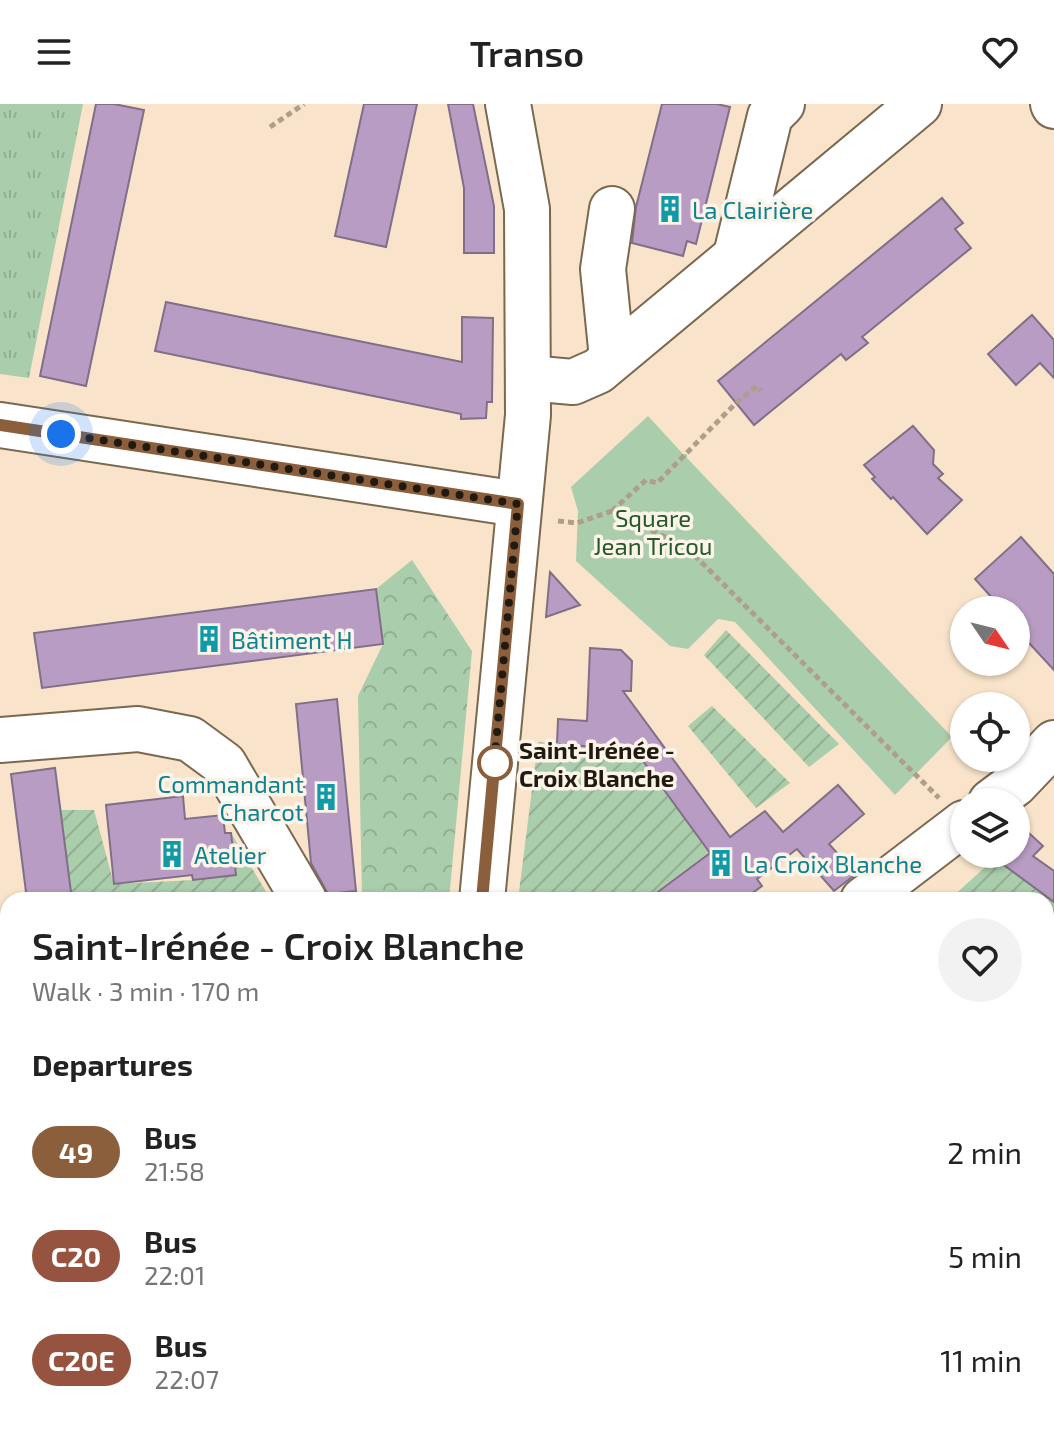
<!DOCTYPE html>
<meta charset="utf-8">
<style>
body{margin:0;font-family:"Exo 2",sans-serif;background:#f2f2f2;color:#222;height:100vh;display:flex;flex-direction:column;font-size:30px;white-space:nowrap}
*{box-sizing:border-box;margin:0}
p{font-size:26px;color:#767676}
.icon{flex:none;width:44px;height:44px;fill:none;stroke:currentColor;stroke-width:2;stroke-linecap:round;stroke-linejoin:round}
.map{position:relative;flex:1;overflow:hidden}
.drawer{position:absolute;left:0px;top:788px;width:1054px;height:538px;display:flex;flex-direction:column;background:#fff;border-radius:24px 24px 0 0;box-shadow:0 2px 6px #0004}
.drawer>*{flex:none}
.badge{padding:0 16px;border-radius:26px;font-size:28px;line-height:52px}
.needle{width:52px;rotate:125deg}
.fabs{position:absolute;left:950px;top:492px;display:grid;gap:16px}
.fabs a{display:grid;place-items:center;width:80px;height:80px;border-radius:50%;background:#fff;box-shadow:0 2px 6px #0004;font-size:40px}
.you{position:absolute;width:40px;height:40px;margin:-20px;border:6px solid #fff;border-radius:50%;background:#1a73e8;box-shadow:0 0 0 12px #1a73e833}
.map>.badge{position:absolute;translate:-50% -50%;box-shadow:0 0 0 4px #fff}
h2{padding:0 32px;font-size:30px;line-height:72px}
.round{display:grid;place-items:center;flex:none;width:84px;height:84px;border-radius:42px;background:#f2f2f2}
.headline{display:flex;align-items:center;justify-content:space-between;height:136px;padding:0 32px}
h1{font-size:38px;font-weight:600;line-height:60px}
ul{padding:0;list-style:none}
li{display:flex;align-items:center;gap:24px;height:104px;padding:0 32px}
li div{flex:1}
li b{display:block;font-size:30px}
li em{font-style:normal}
li .badge{min-width:88px;font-weight:700;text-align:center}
header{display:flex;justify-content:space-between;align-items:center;height:104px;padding:0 32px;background:#fff;font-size:36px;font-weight:600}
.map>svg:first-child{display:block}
.grass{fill:url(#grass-tufts)}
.forest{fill:url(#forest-crowns)}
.park{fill:#aacdab}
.garden{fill:url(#garden-furrows)}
.building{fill:#b99cc4;stroke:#806f86;stroke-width:2}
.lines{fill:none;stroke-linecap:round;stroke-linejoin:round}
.minor-casing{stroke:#7a6851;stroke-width:48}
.major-casing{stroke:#7a6851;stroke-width:48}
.path{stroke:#ae9e8a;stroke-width:5;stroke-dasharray:6 4;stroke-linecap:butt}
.minor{stroke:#fff;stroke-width:44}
.major{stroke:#fff;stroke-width:44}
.line-casing{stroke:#fff;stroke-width:18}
.line{stroke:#8b5e3c;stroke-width:12}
.walk{stroke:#211a11;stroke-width:8;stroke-dasharray:0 14.4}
.stop-dot{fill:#fff;stroke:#8b5e3c;stroke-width:4}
.labels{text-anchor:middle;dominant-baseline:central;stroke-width:7;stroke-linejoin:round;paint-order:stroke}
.culture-label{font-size:24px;fill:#0d838f;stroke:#fcf4e9;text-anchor:start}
.park-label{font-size:24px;fill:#24592a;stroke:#fcf4e9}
.stop-label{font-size:24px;font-weight:bold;fill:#211a11;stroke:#fcf4e9;text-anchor:start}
</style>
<header><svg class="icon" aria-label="menu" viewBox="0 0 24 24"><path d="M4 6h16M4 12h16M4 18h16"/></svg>Transo<svg class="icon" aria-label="heart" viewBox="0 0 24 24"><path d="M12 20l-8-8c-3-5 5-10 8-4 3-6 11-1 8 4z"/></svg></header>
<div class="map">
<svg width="1054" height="1325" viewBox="0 0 1054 1325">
<defs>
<pattern id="grass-tufts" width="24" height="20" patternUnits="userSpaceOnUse" patternTransform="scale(2)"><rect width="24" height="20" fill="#aacdab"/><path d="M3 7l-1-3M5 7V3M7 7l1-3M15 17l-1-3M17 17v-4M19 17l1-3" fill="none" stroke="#92af92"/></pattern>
<pattern id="forest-crowns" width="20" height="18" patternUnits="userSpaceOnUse" patternTransform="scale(2)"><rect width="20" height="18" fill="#aacdab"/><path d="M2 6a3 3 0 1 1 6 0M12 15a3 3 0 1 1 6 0" fill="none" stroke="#92af92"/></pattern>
<pattern id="garden-furrows" width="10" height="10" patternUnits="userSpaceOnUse" patternTransform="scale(2)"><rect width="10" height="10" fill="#aacdab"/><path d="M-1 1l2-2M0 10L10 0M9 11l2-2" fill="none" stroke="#92af92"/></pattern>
</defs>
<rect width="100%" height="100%" fill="#f9e4cb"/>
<polygon class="grass" points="0,0 83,0 29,274 0,270"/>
<polygon class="forest" points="412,456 472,547 449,796 362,796 358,592 383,540 376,485"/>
<polygon class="park" points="648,312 683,350 687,350 687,354 952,633 895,691 735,518 718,515 688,545 670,542 576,457 578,407 571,383"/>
<g class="garden">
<polygon points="726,526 839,640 809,663 704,551"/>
<polygon points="712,602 790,679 756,704 688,622"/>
<polygon points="538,638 635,646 711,747 645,796 518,796"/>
<polygon points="61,706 94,706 114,780 193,776 236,771 231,729 271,796 72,796"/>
<polygon points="995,754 1054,798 1054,916 1046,906 1046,796 949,796"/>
<polygon points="0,1295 8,1297 8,1318 140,1318 132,1325 0,1325"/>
<polygon points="468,1318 635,1318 643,1325 460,1325"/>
<polygon points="672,1318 960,1318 958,1325 687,1325"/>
</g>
<g class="building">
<polygon points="96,0 114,0 144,6 86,282 40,272"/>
<polygon points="364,0 417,0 386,143 335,132"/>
<polygon points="448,0 473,0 494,102 494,149 464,149 464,84"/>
<polygon points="662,0 717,0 730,3 696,140 687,137 683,152 632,139 636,103"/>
<polygon points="942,94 963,119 955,125 971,144 862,233 868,239 846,256 841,250 754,321 718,277"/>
<polygon points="166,198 462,258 462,213 493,214 492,298 487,298 486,314 461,315 461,310 155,247"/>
<polygon points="1032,211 1054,236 1054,274 1040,259 1016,281 988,250"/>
<polygon points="913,322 934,346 933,360 943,370 938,374 962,396 927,430 893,393 891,395 872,375 875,373 864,361"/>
<polygon points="1021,433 1054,470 1054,566 1016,525 1016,506 1003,506 975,475"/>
<polygon points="550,468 580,501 546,513"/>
<polygon points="376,485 383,540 42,584 34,529"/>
<polygon points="590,544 621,546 632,557 631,587 623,587 730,733 765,707 783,728 838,681 864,710 829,740 856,770 834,787 797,745 757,775 762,782 743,796 647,796 710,749 635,646 557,640 558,615 587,617"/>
<polygon points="337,595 356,787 328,790 311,759 296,600"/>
<polygon points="55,664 72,796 27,796 11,670"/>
<polygon points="183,692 185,715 223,711 225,729 231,729 236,771 193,776 192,771 114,780 106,701"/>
<polygon points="1016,717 1043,742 1033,752 1054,767 1054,798 989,750 1016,750"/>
</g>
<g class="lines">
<g class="minor-casing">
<g id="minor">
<polyline points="1053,0 1054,2"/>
<polyline points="612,105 603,165 612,254"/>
<polyline points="736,151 770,12 782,0"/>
<polyline points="528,274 573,278 598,267 919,0"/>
<polyline points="0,321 518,400"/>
<polyline points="0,636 138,625 190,635 224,660 304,796"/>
<polyline points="0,867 8,942"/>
<polyline points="0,1207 8,1206"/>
<polyline points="1046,1227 1054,1210"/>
<polyline points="1046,1267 1054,1271"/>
<polyline points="1002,1318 1014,1325"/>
</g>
</g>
<g class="major-casing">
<g id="major">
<polyline points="991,698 1015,680 1054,639"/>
<polyline points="482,796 528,311 527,105 508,0"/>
<polyline points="863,796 964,719"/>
<polyline points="267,1325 276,1318"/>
</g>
</g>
<g class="path">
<polyline points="270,23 304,0"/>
<polyline points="612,407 646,376 657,379 736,299 757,282 761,287"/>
<polyline points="558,417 577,419 612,407 687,444 939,694"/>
</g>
<use href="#minor" class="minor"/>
<use href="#major" class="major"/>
</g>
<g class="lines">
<g class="line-casing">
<polyline id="line" points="0,321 518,400 482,796"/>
</g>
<use href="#line" class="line"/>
<polyline class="walk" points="61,330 518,400 493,672 495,659"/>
</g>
<defs>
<g id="building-bare" transform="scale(2.16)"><path d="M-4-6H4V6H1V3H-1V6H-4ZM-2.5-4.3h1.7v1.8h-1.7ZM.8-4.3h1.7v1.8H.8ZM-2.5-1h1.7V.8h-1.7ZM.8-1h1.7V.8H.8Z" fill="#0f9aa8" stroke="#fcf4e9" stroke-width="2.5" paint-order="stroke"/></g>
</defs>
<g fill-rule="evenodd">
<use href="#building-bare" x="670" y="105"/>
<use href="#building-bare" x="209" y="535"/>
<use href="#building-bare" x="326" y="693"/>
<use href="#building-bare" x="172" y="750"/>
<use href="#building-bare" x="721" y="759"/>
</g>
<circle class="stop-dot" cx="495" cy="659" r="16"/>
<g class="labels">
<g class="culture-label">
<text x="692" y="105">La Clairière</text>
<text x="231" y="535">Bâtiment H</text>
<text x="304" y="679" text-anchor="end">Commandant<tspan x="304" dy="28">Charcot</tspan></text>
<text x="194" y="750">Atelier</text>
<text x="743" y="759">La Croix Blanche</text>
</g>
<g class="park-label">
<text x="653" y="413">Square<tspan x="653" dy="28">Jean Tricou</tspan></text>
</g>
<g class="stop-label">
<text x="519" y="645">Saint-Irénée -<tspan x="519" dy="28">Croix Blanche</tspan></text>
</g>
</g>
</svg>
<div class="fabs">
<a><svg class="needle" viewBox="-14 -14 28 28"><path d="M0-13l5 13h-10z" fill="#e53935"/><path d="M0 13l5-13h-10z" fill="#767676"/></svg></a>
<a><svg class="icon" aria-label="locate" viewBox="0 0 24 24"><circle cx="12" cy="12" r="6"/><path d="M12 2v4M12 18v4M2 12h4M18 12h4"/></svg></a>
<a><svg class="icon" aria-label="layers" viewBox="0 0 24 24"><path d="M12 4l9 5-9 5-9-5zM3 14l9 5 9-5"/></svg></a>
</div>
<div class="you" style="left:61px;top:330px"></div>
<section class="drawer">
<div class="headline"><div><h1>Saint-Irénée - Croix Blanche</h1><p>Walk · 3 min · 170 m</p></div><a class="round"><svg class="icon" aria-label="heart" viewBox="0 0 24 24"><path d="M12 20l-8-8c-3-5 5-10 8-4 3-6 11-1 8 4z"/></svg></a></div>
<h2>Departures</h2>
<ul>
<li><span class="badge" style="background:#8b5e3c;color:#fff">49</span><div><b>Bus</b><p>21:58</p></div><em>2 min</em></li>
<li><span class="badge" style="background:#965340;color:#fff">C20</span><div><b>Bus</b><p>22:01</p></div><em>5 min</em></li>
<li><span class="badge" style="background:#965340;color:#fff">C20E</span><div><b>Bus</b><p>22:07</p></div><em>11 min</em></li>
</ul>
</section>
</div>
